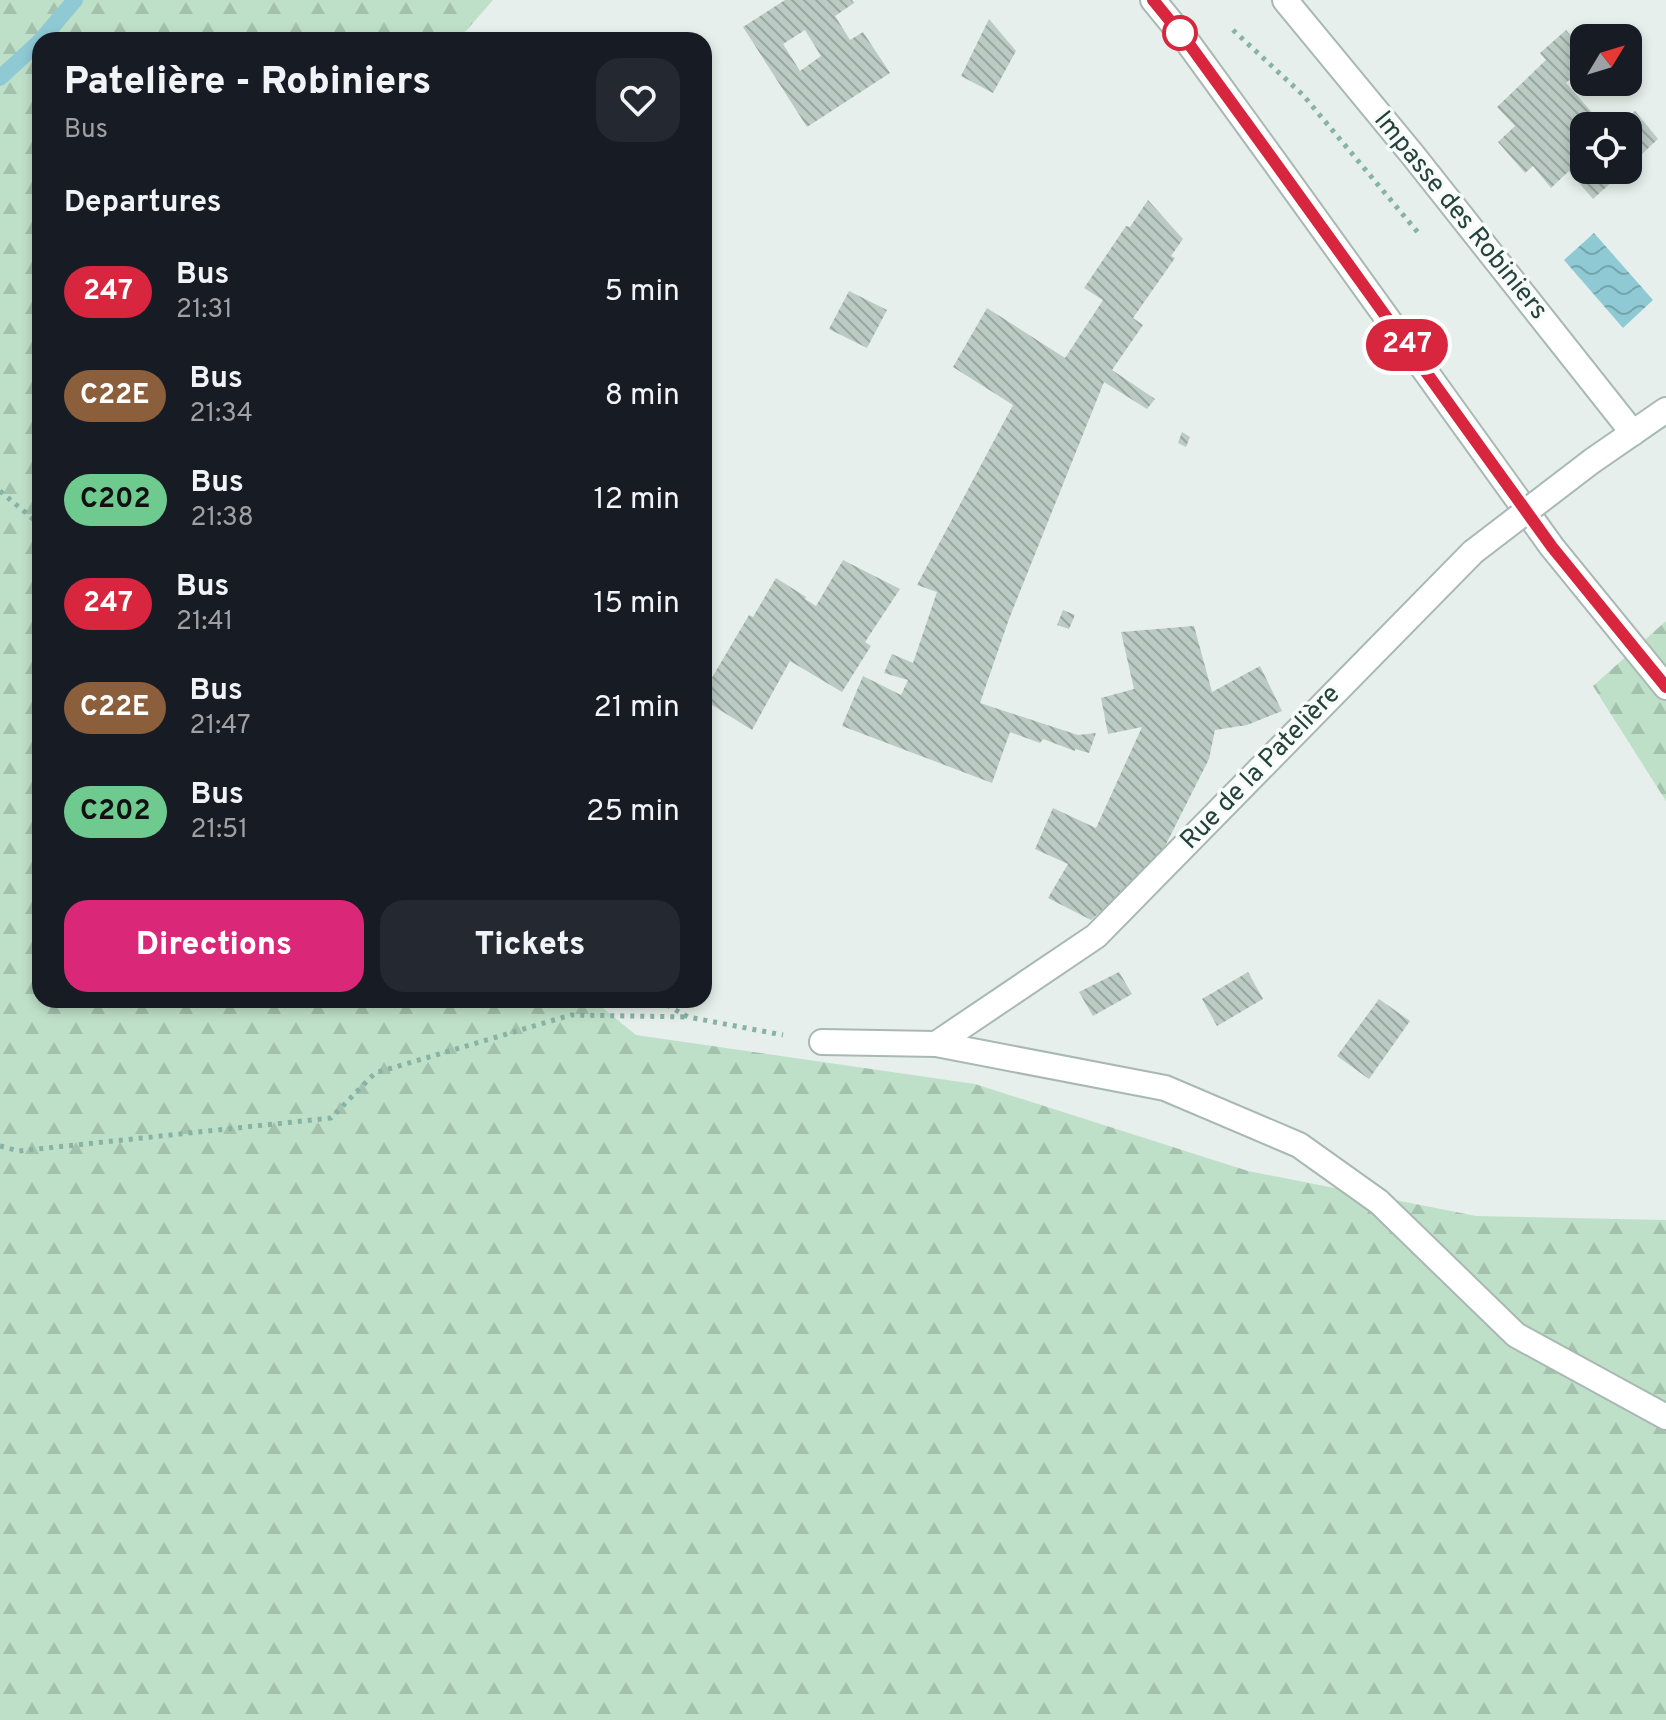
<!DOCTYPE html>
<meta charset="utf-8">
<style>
body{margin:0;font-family:Overpass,sans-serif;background:#242831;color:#f1f3f6;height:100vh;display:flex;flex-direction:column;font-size:30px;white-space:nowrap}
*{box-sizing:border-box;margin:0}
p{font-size:26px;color:#9ea1a6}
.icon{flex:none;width:44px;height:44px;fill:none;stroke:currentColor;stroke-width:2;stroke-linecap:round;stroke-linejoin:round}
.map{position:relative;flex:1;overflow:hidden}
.details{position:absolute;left:32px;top:32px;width:680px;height:976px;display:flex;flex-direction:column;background:#171b24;border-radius:24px;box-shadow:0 4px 12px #0003}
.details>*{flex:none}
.badge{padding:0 16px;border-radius:26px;font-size:28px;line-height:52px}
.needle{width:52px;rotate:52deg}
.controls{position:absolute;left:1570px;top:24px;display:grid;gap:16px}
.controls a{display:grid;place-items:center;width:72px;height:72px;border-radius:16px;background:#171b24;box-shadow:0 4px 12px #0003;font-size:40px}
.map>.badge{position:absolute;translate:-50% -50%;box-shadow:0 0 0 4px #fff}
h2{padding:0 32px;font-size:30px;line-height:72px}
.round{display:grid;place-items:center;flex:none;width:84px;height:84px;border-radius:24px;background:#242831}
.headline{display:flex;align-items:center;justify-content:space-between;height:136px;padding:0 32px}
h1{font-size:38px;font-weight:800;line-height:60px}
.button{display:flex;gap:16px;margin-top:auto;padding:16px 32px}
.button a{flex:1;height:92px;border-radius:24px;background:#db2777;color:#fff;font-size:32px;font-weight:800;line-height:92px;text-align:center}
.button a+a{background:#242831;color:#f1f3f6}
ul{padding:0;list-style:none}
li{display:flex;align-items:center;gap:24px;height:104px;padding:0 32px}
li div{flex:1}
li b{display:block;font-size:30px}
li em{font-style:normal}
li .badge{min-width:88px;font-weight:700;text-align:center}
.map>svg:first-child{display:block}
.forest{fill:url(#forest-firs)}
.water{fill:url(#water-waves)}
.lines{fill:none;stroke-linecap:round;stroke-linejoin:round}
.stream{stroke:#8ec9d4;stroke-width:16}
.building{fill:url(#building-back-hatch);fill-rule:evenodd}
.lane-casing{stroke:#a8b8b2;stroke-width:28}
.street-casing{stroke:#a8b8b2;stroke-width:28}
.path{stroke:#86b3a5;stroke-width:5;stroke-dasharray:4 6;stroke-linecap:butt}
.lane{stroke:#fff;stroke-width:24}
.street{stroke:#fff;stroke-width:24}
.street-bridge-casing{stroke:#a8b8b2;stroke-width:28;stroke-linecap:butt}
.street-bridge{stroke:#fff;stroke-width:24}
.line-casing{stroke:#fff;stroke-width:18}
.line{stroke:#d7263d;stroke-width:12}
.stop-dot{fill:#fff;stroke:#d7263d;stroke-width:4}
.labels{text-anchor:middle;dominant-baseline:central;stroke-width:7;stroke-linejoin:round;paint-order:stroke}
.street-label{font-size:26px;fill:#24423a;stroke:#f7fbf9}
</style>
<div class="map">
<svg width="1666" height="1720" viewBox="0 0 1666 1720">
<defs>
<pattern id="forest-firs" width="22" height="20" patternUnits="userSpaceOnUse" patternTransform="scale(2)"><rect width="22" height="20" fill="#bfe0c8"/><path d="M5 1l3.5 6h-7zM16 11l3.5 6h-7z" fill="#a4c1ad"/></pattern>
<pattern id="water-waves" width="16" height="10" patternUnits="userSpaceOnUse" patternTransform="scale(2)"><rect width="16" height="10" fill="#8ec9d4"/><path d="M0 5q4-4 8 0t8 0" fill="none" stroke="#74a5ad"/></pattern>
<pattern id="building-back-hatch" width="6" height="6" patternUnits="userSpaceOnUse" patternTransform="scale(2)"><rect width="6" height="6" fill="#bbcac4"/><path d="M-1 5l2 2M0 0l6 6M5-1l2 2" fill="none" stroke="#98a6a0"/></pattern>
</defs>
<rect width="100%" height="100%" fill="#e6efeb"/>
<g class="forest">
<polygon points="0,0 493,0 458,40 40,40 40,1000 593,1000 636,1035 975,1084 1248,1171 1476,1216 1666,1220 1666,1720 0,1720"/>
<polygon points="1666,621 1666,801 1593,686"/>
</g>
<polygon class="water" points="1594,233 1653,300 1623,328 1564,260"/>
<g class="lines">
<g class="stream">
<polyline points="41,40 75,0"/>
<polyline points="0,78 40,41"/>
</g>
</g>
<g class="building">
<path d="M785 0H852L854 3 835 16 850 40 863 32 890 73 807 127 743 27ZM805 30 821 56 800 71 783 44Z"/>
<polygon points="989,19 1016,51 993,93 961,76"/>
<polygon points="1566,30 1584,52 1584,66 1566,83 1604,126 1584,126 1584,170 1625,170 1593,199 1569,171 1551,188 1533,166 1525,173 1498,142 1515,126 1497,107 1546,60 1540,53"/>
<polygon points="1635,111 1658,139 1628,167 1628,126 1618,126"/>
<polygon points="1148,200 1183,239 1171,256 1175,258 1133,318 1143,325 1112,370 1155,399 1147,409 1104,382 1009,619 980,703 1078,735 1096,733 1089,753 1075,749 1075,751 1043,739 1040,743 1010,732 992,783 842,726 863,676 901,695 908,680 884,673 892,654 913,663 937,592 917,585 1013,405 953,367 987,308 1065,358 1103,300 1084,288 1126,226 1130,227"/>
<polygon points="849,291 887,310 867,348 829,329"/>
<polygon points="1182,432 1190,437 1186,447 1178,443"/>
<polygon points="843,560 900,589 865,642 871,646 842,692 790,661 752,730 704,700 704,691 749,615 753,617 776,578 806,597 805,599 816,606"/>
<polygon points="1063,610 1075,615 1069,629 1057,625"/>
<polygon points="1194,626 1212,692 1260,666 1282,711 1247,725 1215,730 1209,759 1157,862 1091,920 1048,898 1068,864 1035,849 1053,808 1096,828 1142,727 1108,734 1101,698 1134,689 1121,632"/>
<polygon points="1119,972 1132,994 1093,1016 1079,992"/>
<polygon points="1248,972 1263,999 1217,1026 1202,999"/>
<polygon points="1379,999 1410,1021 1369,1079 1337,1056"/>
</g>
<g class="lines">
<g class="lane-casing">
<polyline id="lane" points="1153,0 1189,44 1274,161 1552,547 1666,687"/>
</g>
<g class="street-casing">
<g id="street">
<polyline points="1285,0 1412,154 1633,433"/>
<polyline points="1592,461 1666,410"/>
<polyline points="822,1042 936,1044 1165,1088 1299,1145 1379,1202 1516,1335 1666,1417"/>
<polyline points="936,1044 1096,936 1473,552"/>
</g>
</g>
<g class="path">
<polyline points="1233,30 1303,95 1420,235"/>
<polyline points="0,491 40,525"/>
<polyline points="658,1000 688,1017 783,1035"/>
<polyline points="0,1146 19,1151 331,1118 375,1073 571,1015 688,1017"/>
</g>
<use href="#lane" class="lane"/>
<use href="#street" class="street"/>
<g class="street-bridge-casing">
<polyline id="street-bridge" points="1473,552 1592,461"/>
</g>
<use href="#street-bridge" class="street-bridge"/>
</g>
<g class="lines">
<g class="line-casing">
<polyline id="line" points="1153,0 1189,44 1274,161 1552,547 1666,687"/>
</g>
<use href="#line" class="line"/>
</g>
<circle class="stop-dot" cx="1180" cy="33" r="16"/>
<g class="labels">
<g class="street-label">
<text transform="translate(1460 216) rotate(51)">Impasse des Robiniers</text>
<text transform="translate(1261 768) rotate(-46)">Rue de la Patelière</text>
</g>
</g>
</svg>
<div class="controls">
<a><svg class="needle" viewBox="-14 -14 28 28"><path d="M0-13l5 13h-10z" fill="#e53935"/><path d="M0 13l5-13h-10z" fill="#9ea1a6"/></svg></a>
<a><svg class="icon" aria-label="locate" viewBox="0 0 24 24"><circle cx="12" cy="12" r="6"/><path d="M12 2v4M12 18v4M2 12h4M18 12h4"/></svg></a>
</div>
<b class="badge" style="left:1407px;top:345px;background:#d7263d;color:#fff">247</b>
<section class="details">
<div class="headline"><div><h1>Patelière - Robiniers</h1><p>Bus</p></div><a class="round"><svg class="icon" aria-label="heart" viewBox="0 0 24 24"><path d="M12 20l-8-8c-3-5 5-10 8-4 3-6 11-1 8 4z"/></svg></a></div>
<h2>Departures</h2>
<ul>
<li><span class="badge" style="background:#d7263d;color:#fff">247</span><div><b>Bus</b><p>21:31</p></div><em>5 min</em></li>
<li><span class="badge" style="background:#8b5e3c;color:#fff">C22E</span><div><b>Bus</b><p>21:34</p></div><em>8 min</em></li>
<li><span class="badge" style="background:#6eca8e;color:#111">C202</span><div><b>Bus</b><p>21:38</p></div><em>12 min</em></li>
<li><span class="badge" style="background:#d7263d;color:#fff">247</span><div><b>Bus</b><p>21:41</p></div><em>15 min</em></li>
<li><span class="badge" style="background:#8b5e3c;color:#fff">C22E</span><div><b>Bus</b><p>21:47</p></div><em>21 min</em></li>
<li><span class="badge" style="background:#6eca8e;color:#111">C202</span><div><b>Bus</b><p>21:51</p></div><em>25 min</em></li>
</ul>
<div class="button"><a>Directions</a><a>Tickets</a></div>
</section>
</div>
